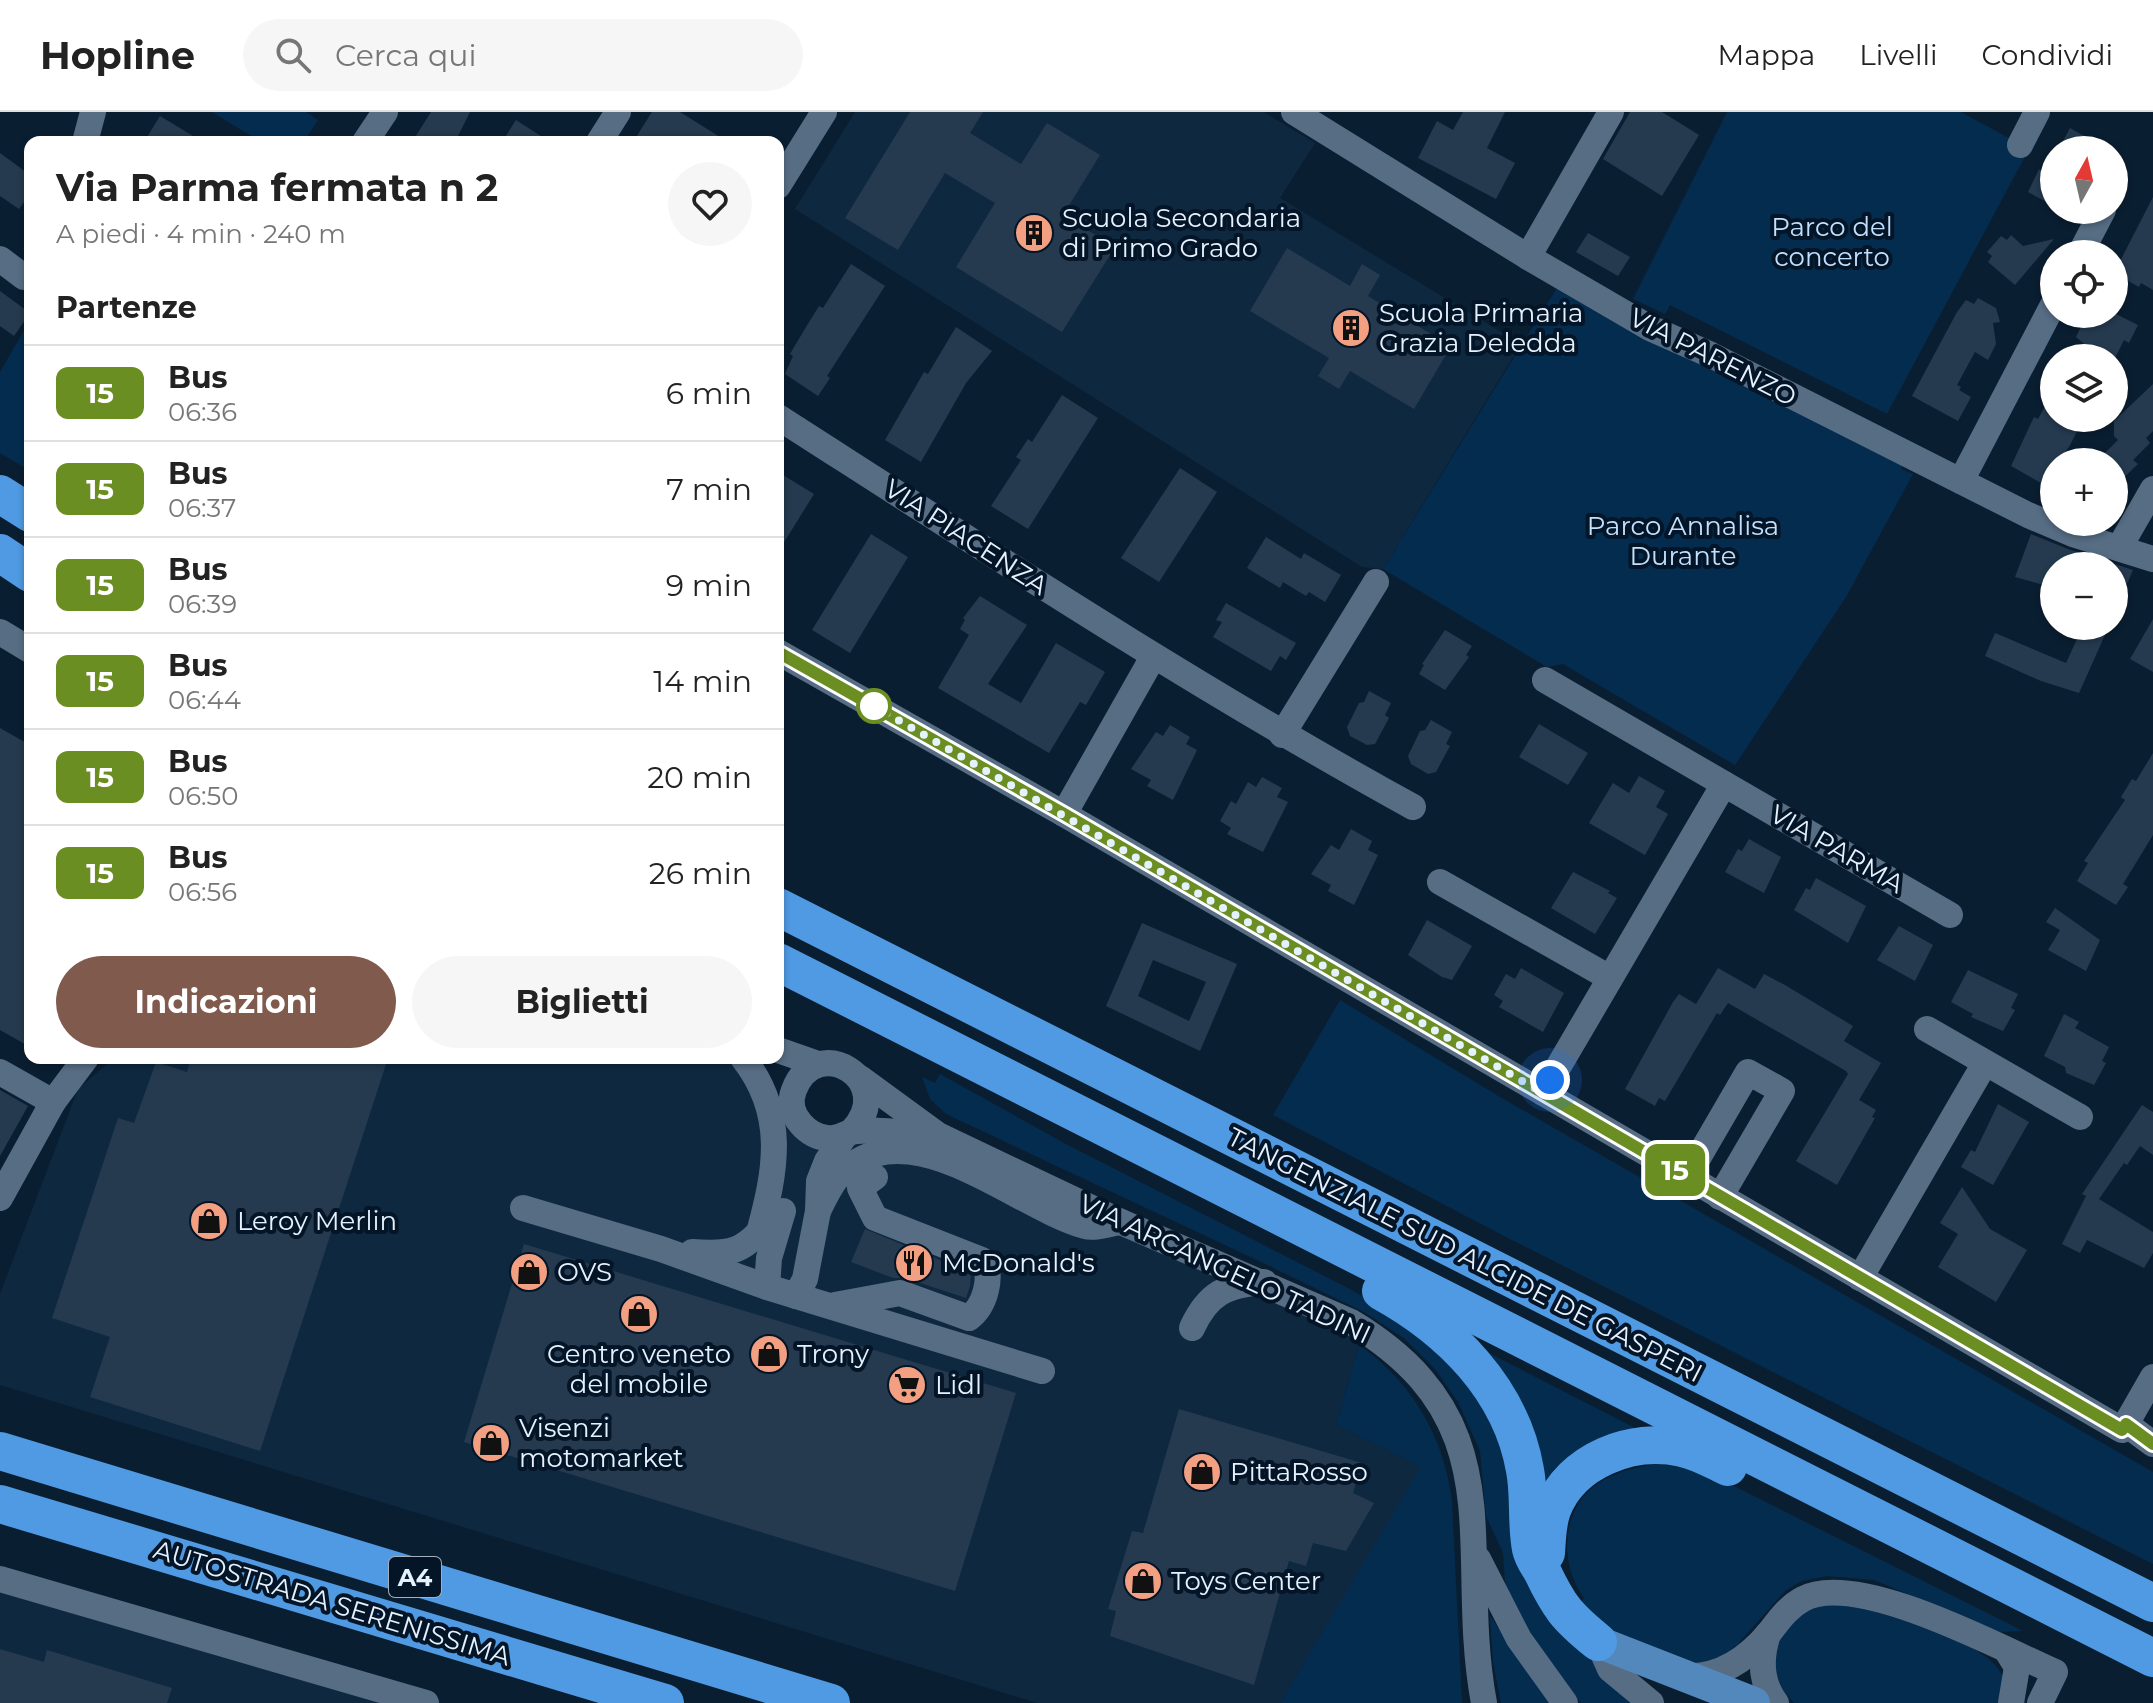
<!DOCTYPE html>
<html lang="it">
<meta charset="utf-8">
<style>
body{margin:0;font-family:Montserrat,sans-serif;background:#f6f6f6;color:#222;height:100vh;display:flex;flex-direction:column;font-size:30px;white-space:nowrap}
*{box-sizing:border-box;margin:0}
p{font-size:26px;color:#767676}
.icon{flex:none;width:44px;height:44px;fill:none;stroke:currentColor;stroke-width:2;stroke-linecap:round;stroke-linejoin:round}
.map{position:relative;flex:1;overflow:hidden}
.side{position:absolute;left:24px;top:24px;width:760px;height:928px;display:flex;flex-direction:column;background:#fff;border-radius:16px;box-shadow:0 2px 6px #0004}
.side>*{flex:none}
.badge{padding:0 16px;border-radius:12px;font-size:28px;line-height:52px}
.needle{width:52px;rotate:8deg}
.fabs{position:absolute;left:2040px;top:24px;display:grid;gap:16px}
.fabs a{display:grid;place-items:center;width:88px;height:88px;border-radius:50%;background:#fff;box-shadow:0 2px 6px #0004;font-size:40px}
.you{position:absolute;width:40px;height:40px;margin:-20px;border:6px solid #fff;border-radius:50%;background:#1a73e8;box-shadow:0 0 0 12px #1a73e833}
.map>.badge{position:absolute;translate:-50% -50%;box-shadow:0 0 0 4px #fff}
h2{padding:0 32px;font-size:30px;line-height:72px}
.round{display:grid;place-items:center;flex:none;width:84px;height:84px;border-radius:42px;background:#f6f6f6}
.headline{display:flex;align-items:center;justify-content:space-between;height:136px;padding:0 32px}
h1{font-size:38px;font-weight:700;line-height:60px}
.primary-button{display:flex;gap:16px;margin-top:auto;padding:16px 32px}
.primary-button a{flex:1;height:92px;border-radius:48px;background:#805a4d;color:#fff;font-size:32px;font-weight:700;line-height:92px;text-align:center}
.primary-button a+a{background:#f6f6f6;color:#222}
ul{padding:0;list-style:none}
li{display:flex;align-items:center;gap:24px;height:96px;padding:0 32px;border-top:2px solid #e0e0e0}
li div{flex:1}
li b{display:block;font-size:30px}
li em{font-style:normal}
li .badge{min-width:88px;font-weight:700;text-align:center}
header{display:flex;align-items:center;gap:48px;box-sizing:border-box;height:112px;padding:0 40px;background:#fff;border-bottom:2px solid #e0e0e0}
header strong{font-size:38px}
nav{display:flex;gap:44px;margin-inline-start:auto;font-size:28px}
.search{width:560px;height:72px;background:#f6f6f6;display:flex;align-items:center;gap:20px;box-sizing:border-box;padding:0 28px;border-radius:44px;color:#767676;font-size:30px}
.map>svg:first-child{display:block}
.built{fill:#0e2840}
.green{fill:#042c4f}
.building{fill:#253a4f;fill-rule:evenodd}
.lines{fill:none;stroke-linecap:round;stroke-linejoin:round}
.minor{stroke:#576d84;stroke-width:26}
.major{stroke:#5288bc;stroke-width:32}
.highway{stroke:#4f9ae2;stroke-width:38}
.line-casing{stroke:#fff;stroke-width:18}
.line{stroke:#6b8e23;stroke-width:12}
.walk{stroke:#e5f1ff;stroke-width:8;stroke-dasharray:0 14.4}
.stop-dot{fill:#fff;stroke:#6b8e23;stroke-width:4}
.labels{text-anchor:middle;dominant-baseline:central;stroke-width:8;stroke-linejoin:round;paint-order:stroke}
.shield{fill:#031527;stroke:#a1afbe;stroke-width:2}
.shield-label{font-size:24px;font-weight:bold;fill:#e5f1ff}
.poi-label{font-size:26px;fill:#e5f1ff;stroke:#031527;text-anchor:start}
.park-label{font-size:26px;fill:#c1dffe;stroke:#031527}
.street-label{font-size:26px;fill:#e5f1ff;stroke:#031527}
</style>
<header>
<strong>Hopline</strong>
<div class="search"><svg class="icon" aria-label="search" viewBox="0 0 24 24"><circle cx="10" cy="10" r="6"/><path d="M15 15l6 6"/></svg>Cerca qui</div>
<nav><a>Mappa</a><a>Livelli</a><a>Condividi</a></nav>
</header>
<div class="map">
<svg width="2153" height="1591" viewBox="0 0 2153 1591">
<rect width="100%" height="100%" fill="#0a1e31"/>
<g class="built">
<polygon points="855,0 1264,0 1315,31 1280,86 1521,232 1383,457 1362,455 795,97"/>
<polygon points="114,946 737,946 798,1014 938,1032 1357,1228 1359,1233 1336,1313 1422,1355 1280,1591 1037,1591 0,1273 0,1182 78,977"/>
<polygon points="0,1476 382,1591 0,1591"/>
</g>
<g class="green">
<polygon points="212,0 306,0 318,8 304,30 261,30"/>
<polygon points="1727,0 1961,0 2029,37 1887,302 1670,193 1665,202 1633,187"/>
<polygon points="1557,176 1903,353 1901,357 1913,362 1846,485 1735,653 1563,552 1547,555 1383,457"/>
<polygon points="30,208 30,359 0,341 0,260"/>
<polygon points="1340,888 1500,985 2153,1360 2153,1452 1506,1125 1273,1003"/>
<polygon points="940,962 1066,1032 1346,1175 1385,1197 1474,1272 1585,1537 1599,1558 1636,1591 1581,1591 1532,1528 1510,1485 1505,1469 1503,1441 1486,1404 1480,1339 1458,1290 1436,1258 1405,1227 1364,1200 1261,1150 946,1002 930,987 922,965 935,971"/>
<path d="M1359 1233C1412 1270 1444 1325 1452 1389L1462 1591H1280L1421 1355 1336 1313Z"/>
<polygon points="1487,1240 1643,1320 1544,1382"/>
<path d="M1659 1352 1704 1359 2023 1519 1997 1520 1874 1468 1827 1464 1802 1469 1786 1478 1737 1533 1722 1545 1713 1551 1691 1552 1648 1538 1602 1513 1579 1492 1584 1486C1573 1471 1567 1452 1567 1433 1569 1377 1609 1358 1659 1352Z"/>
<path d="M1835 1490C1875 1499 1987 1526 2003 1565L2000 1591H1794L1781 1576 1774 1559 1775 1531 1803 1499Z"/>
<polygon points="1490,1504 1552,1591 1501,1591 1493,1550"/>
</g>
<g class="building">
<polygon points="431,0 470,0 455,30 412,30"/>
<polygon points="652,0 680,0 728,30 633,30"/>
<polygon points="910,0 983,0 970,21 1021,52 1047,11 1100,43 1063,103 1115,135 1062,220 956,155 995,91 945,61 898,138 845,106"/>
<polygon points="1463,0 1505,0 1487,36 1515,51 1496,87 1418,46 1437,9 1453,18"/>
<polygon points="1630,0 1662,0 1699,23 1662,84 1603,47"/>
<polygon points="160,4 203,30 144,30"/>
<polygon points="516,8 550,30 502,30"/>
<polygon points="2070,16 2086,25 2079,38 2058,38"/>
<polygon points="0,41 30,63 30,82 19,97 0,84"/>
<polygon points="2039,57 2054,69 2054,94 2028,80"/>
<polygon points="2153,85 2153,178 2141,171 2139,175 2114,161"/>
<polygon points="1588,121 1630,145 1618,164 1576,140"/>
<polygon points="2011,123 2023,134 2054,127 2015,173 1988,150 1992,144 1987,140 2001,124 2007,128"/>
<polygon points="1287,136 1350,174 1362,152 1380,163 1368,184 1451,234 1414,297 1350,259 1339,277 1318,264 1329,246 1250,199"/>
<polygon points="851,152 885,174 827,264 830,266 818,284 785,262 793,244 790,242 806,215 819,194 823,196"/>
<polygon points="0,179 30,201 14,224 0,214"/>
<polygon points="1978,186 1996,196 2000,210 1993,211 1996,232 1988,248 1975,240 1957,273 1961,275 1959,278 1971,285 1958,309 1912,284 1957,200 1966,188 1974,192"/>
<polygon points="2087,202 2116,202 2138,213 2129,231 2124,228 2115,246 2082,246 2089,236 2076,225"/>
<polygon points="956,215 992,239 966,271 921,350 885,328 924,260 928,262"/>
<polygon points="2153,272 2153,319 2146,326 2150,331 2133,348 2138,352 2114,375 2114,350 2096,350 2118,328 2114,324 2114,309"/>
<polygon points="2054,278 2054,306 2084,306 2069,335 2058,350 2054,350 2054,364 2048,375 2011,354 2034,305 2038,307"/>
<polygon points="1062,283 1098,306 1028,417 991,394 1021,348 1016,345 1028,327 1032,330"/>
<polygon points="1180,356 1217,380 1159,470 1121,446"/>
<polygon points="778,360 814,382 778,440"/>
<polygon points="871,422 908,445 850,541 812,518"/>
<polygon points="2031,422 2068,437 2133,458 2114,502 2114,454 2054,454 2054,476 2015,465"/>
<polygon points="1266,425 1301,447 1304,441 1341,463 1325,490 1309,480 1306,484 1283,470 1280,476 1247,456"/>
<polygon points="980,484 1027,513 988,572 1021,591 1056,531 1105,560 1086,593 1080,590 1049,641 938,576 969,523 960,517 965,508 963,506"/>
<polygon points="1226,491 1296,531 1286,548 1280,544 1271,559 1213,525 1222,510 1216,508"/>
<polygon points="2153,507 2153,560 2130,547"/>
<polygon points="2083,514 2109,514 2079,581 2041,569 1985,544 1995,521 2066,551"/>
<polygon points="1445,518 1472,534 1466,543 1469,545 1445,578 1419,562 1424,553 1422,552"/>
<polygon points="1369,579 1391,591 1385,603 1389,606 1375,632 1367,633 1350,624 1347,615 1359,591 1364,590"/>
<polygon points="1431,608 1452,620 1446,632 1450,634 1436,660 1428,662 1411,652 1408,644 1420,619 1425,618"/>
<polygon points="1539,612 1588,641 1568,673 1519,645"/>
<polygon points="1170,613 1190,625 1186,632 1197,638 1173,688 1147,674 1151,668 1131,657 1156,620 1163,624"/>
<polygon points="0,616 30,633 30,935 0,918"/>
<polygon points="2153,641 2153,723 2123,772 2128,775 2116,793 2077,769 2088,751 2084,749 2125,688 2121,685 2132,667 2136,669"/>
<polygon points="1639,664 1665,679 1656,695 1668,702 1645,743 1589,711 1613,671 1629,681"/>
<polygon points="1262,665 1282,676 1277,685 1288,690 1263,740 1227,722 1231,716 1220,709 1231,689 1236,692 1248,670 1256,675"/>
<polygon points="1351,717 1372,729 1368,738 1378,743 1354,793 1328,779 1331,773 1311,762 1331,733 1339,738"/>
<polygon points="1749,727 1781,745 1764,781 1725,760 1738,737 1742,739"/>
<polygon points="1573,760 1610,779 1608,781 1617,786 1595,822 1551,796"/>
<polygon points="1816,766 1866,794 1848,831 1794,798 1806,776 1810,778"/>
<polygon points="2055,796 2100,828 2086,859 2048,838 2060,818 2046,810"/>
<polygon points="1427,808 1472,834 1452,868 1442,865 1408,843"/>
<path d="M1142 811 1237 852 1200 939 1106 894ZM1153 848 1206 870 1189 909 1138 884Z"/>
<polygon points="1899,814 1933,833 1915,869 1877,848"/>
<polygon points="1521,856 1564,881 1543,920 1499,895 1503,889 1494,883 1506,862 1515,867"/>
<polygon points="1718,856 1755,877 1764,862 1785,873 1853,914 1844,929 1881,951 1859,988 1876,998 1872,1005 1875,1006 1837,1073 1796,1049 1848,962 1846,959 1728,891 1720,903 1717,901 1665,989 1659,986 1655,994 1625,977 1673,890 1679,882 1696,892"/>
<polygon points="1968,858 2018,882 2011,896 2015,898 2003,919 1971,905 1973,902 1951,890"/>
<polygon points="2064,902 2079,910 2075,916 2109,935 2102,949 2106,951 2094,973 2066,961 2065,955 2044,944"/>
<polygon points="191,946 388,946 260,1339 90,1285 110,1225 52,1206 118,1006 134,1011 156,950 187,960"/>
<polygon points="0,978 28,994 0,1044"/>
<polygon points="1998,992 2029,1010 1993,1073 1961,1055 1971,1038 1975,1040"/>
<polygon points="2142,993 2153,1000 2153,1043 2140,1034 2127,1053 2124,1051 2099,1087 2153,1120 2153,1141 2144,1156 2087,1128 2080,1141 2062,1132 2086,1084 2082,1082"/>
<polygon points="1962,1075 1990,1117 2027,1138 1996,1190 1938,1155 1958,1122 1940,1111"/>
<polygon points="865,1117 971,1161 970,1174 966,1186 905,1166 893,1166 851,1150"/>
<polygon points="524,1132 1016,1281 955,1479 464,1330"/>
<polygon points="1179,1297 1362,1351 1353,1381 1374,1391 1346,1439 1313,1431 1306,1454 1289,1449 1254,1573 1110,1524 1116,1499 1108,1497 1132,1419 1143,1421"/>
<polygon points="0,1537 44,1550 47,1538 172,1576 167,1591 0,1591"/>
</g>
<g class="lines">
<g class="minor">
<polyline points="1294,0 1528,145 1650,216 1711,243 2028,403 2073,422 2153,447"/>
<polyline points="85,30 93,0"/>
<polyline points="365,30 385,0"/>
<polyline points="599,30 618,0"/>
<polyline points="2020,33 2037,0"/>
<polyline points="778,74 824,0"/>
<polyline points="2080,142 2103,98"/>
<polyline points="1528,145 1611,0"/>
<polyline points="0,147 24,165"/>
<path d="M778 305C987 439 1195 575 1413 695"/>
<polyline points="1961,369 2054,191"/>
<polyline points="2119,436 2153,377"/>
<polyline points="0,520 30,538"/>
<polyline points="778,540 1064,702 2122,1318 2126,1312"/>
<polyline points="1545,568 1950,803"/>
<polyline points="1282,623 1376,470"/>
<polyline points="1064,702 1153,545"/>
<polyline points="1440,770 1610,866"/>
<polyline points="1927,917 2080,1005"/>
<polyline points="778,938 818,952"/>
<path d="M743 946C787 1002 776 1058 759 1121"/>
<polyline points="0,960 53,990"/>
<path d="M860 966 938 1023 1121 1110 1351 1210C1519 1311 1455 1435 1484 1591"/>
<polyline points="1543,981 1724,672"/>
<path d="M852 1019C899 969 816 919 794 978 789 990 792 1002 801 1012 808 1020 816 1025 827 1026 839 1028 846 1020 856 1019 880 1017 906 1021 930 1023"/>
<polyline points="1687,1065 1748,960 1782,979 1720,1085"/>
<polyline points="0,1086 53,990 86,946"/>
<polyline points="523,1096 661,1137 767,1175 1042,1259"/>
<path d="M818 1099C823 1089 829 1076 836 1067 905 990 1013 1094 1085 1114 1095 1117 1111 1111 1121 1110"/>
<path d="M692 1140C731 1143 744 1140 769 1109"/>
<polyline points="1860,1166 1985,951"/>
<polyline points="767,1175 769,1146 783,1099"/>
<polyline points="796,1184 805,1167 818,1099 819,1069 827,1049 844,1025"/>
<path d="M835 1193 900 1181 969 1206C985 1194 994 1163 982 1148L875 1106 860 1076 875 1065"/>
<path d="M1192 1216C1208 1181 1226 1173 1264 1170"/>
<polyline points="2126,1312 2153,1265"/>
<polyline points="2126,1312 2153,1332"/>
<polyline points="1478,1447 1519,1527 1565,1591"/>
<polyline points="0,1467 426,1591"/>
<path d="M1768 1522C1760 1546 1760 1570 1776 1591"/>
<polyline points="1598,1530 1610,1557 1651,1591"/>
<polyline points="2007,1539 2017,1555 2011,1591"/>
<path d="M1686 1564C1720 1566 1747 1547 1769 1521 1779 1508 1788 1495 1803 1487 1857 1458 2000 1536 2055 1560L2040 1591"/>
</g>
<polyline class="major" points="1598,1530 1754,1591"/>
<g class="highway">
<polyline points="0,382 30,401"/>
<polyline points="0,441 30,461"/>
<polyline points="778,795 2153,1491"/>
<polyline points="778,850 2153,1546"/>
<path d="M1381 1179C1450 1217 1511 1277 1525 1358 1530 1384 1526 1412 1531 1437 1533 1446 1538 1452 1542 1459 1559 1495 1567 1505 1598 1530"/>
<polyline points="0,1339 831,1591"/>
<polyline points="0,1392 665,1591"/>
<path d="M1546 1441C1547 1427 1547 1412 1552 1398 1571 1348 1632 1325 1682 1336 1698 1339 1713 1348 1728 1355"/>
</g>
</g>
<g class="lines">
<g class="line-casing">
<polyline id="line" points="778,540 1064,702 2122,1318 2126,1312 2153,1332"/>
</g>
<use href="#line" class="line"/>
<polyline class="walk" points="874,594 1543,981 1550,968"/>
</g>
<defs>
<g id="building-disc" transform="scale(2)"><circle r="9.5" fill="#f39f82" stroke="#031527"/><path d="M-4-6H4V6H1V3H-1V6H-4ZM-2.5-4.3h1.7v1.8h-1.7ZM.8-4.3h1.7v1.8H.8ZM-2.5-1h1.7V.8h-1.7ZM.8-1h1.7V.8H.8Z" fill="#111"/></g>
<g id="shop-disc" transform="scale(2)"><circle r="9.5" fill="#f39f82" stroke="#031527"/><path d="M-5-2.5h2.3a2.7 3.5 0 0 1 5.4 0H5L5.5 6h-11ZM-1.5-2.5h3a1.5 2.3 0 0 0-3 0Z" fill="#111"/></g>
<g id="restaurant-disc" transform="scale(2)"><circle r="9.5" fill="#f39f82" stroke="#031527"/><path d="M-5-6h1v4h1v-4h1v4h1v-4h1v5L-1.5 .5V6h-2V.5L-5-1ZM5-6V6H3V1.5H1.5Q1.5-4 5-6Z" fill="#111"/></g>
<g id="supermarket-disc" transform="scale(2)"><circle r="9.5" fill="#f39f82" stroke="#031527"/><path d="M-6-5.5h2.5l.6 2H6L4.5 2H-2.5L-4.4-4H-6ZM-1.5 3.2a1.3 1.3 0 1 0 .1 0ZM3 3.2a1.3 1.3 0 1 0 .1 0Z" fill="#111"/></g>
</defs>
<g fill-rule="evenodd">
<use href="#building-disc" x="1034" y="121"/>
<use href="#building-disc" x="1351" y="216"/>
<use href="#shop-disc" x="209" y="1109"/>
<use href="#restaurant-disc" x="914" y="1151"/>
<use href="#shop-disc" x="529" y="1160"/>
<use href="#shop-disc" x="639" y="1202"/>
<use href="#shop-disc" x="769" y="1242"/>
<use href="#supermarket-disc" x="907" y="1273"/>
<use href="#shop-disc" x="491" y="1331"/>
<use href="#shop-disc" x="1202" y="1360"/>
<use href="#shop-disc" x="1143" y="1469"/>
</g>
<circle class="stop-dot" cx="874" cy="594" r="16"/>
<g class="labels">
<rect class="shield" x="389" y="1445" width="52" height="40" rx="6"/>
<g class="shield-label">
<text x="415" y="1465">A4</text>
</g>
<g class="poi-label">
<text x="1062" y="106">Scuola Secondaria<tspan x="1062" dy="30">di Primo Grado</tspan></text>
<text x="1379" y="201">Scuola Primaria<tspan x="1379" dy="30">Grazia Deledda</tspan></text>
<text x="237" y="1109">Leroy Merlin</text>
<text x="942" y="1151">McDonald's</text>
<text x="557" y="1160">OVS</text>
<text x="639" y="1242" text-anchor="middle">Centro veneto<tspan x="639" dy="30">del mobile</tspan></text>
<text x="797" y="1242">Trony</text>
<text x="935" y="1273">Lidl</text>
<text x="519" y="1316">Visenzi<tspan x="519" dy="30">motomarket</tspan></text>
<text x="1230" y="1360">PittaRosso</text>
<text x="1171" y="1469">Toys Center</text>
</g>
<g class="park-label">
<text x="1832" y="115">Parco del<tspan x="1832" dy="30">concerto</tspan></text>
<text x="1683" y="414">Parco Annalisa<tspan x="1683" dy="30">Durante</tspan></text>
</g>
<g class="street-label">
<text transform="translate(1713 245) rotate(27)">VIA PARENZO</text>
<text transform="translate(966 425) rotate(33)">VIA PIACENZA</text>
<text transform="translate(1837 737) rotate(30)">VIA PARMA</text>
<text transform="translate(1465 1143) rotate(27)">TANGENZIALE SUD ALCIDE DE GASPERI</text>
<text transform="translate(1225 1157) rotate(25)">VIA ARCANGELO TADINI</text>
<text transform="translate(332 1491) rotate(17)">AUTOSTRADA SERENISSIMA</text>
</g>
</g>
</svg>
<div class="fabs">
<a><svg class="needle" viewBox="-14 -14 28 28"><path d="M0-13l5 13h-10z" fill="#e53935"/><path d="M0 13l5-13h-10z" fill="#767676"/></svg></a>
<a><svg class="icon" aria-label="locate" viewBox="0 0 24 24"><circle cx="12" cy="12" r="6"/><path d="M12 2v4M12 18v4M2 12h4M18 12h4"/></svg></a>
<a><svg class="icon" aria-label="layers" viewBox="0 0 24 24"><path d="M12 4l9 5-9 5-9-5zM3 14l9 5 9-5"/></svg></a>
<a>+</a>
<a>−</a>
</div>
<div class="you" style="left:1550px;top:968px"></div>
<b class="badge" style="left:1675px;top:1058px;background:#6b8e23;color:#fff">15</b>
<section class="side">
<div class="headline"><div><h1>Via Parma fermata n 2</h1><p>A piedi · 4 min · 240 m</p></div><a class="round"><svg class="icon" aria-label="heart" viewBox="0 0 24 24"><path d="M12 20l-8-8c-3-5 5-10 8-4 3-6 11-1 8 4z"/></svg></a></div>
<h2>Partenze</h2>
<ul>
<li><span class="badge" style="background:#6b8e23;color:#fff">15</span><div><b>Bus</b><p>06:36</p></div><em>6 min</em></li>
<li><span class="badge" style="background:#6b8e23;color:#fff">15</span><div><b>Bus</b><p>06:37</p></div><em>7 min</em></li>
<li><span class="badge" style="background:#6b8e23;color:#fff">15</span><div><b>Bus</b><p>06:39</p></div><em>9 min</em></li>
<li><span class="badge" style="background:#6b8e23;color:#fff">15</span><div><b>Bus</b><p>06:44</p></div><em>14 min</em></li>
<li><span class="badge" style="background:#6b8e23;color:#fff">15</span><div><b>Bus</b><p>06:50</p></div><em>20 min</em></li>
<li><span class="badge" style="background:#6b8e23;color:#fff">15</span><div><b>Bus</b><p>06:56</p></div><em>26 min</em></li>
</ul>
<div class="primary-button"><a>Indicazioni</a><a>Biglietti</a></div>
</section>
</div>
